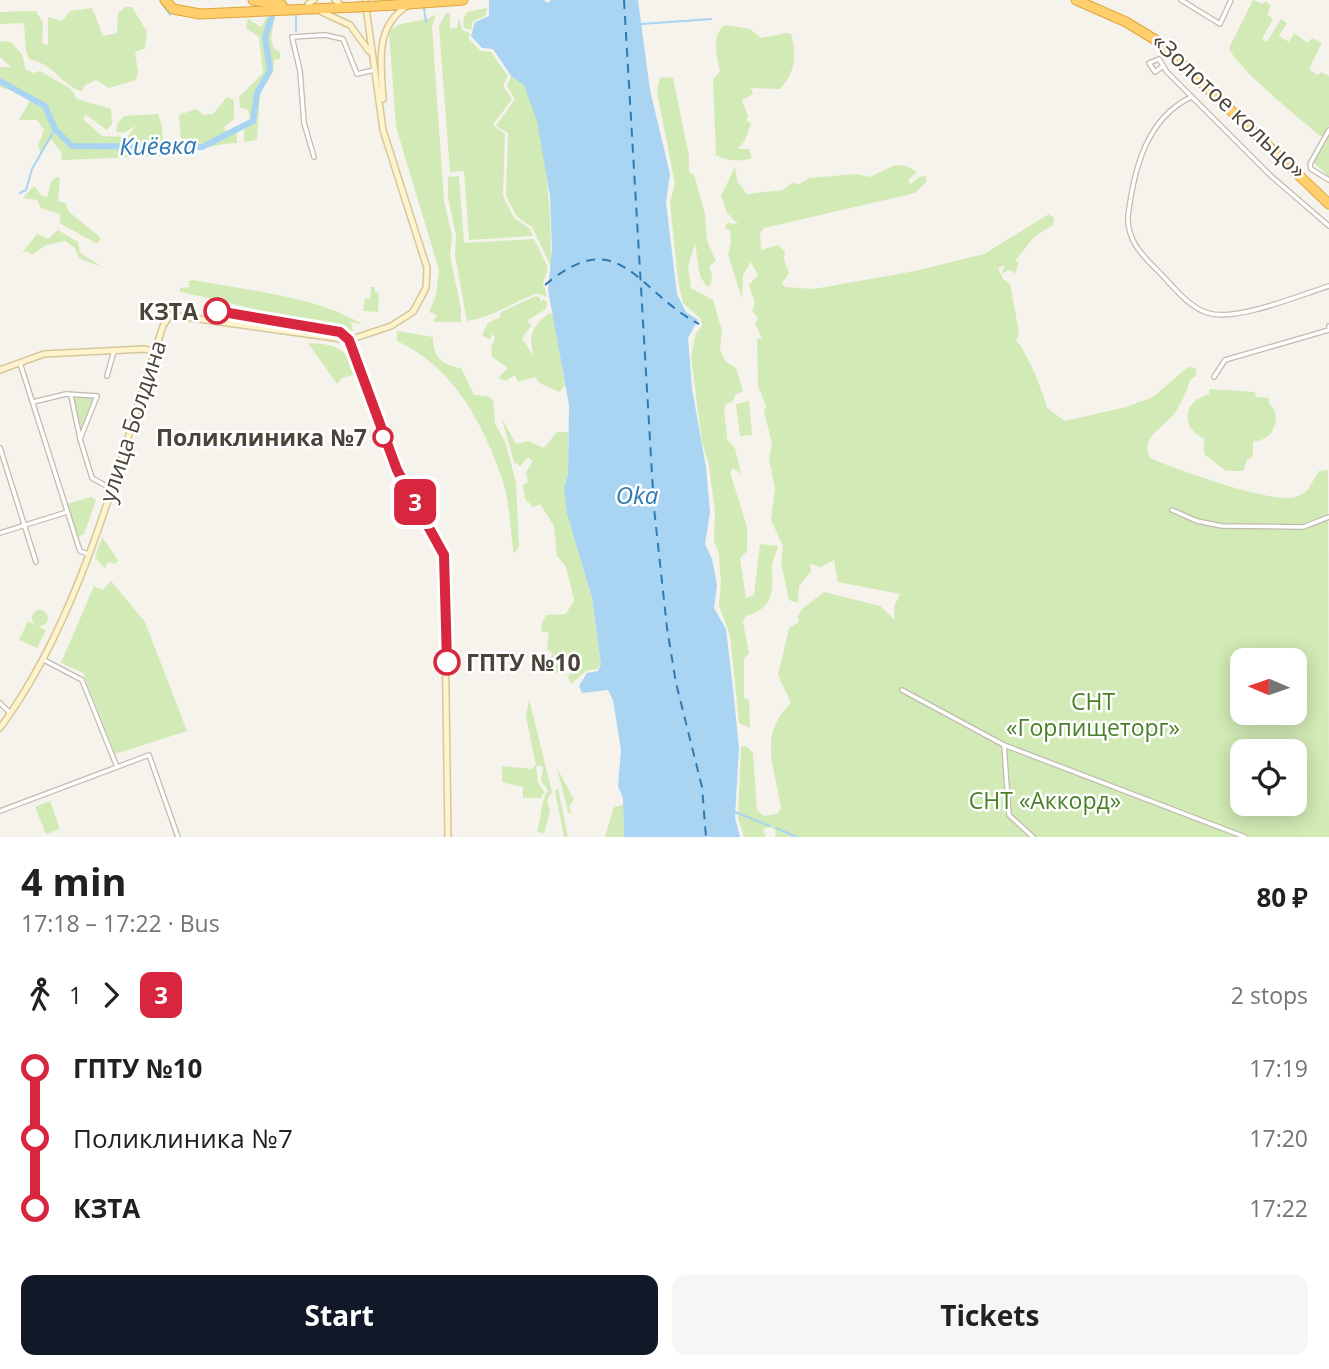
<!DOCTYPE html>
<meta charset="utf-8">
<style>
body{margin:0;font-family:"Open Sans",sans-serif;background:#f6f6f6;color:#202124;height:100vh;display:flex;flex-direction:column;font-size:26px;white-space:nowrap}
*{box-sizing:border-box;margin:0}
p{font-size:23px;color:#757577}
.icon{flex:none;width:38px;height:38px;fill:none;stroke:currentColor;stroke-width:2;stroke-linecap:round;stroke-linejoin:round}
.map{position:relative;height:837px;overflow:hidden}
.drawer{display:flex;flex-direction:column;background:#fff;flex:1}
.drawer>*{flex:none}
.badge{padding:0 14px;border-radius:10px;font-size:24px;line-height:46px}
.needle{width:46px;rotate:272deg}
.tools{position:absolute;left:1230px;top:648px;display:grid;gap:14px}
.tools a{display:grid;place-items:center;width:77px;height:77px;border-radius:14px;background:#fff;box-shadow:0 4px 18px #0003;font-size:35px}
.map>.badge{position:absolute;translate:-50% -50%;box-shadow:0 0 0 4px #fff}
.legs{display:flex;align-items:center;gap:10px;height:77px;padding:0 21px;font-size:23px}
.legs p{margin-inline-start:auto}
.head{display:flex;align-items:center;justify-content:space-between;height:119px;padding:0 21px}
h1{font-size:38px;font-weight:700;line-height:52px}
.cta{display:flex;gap:14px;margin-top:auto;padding:14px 21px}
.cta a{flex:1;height:80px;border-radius:14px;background:#111827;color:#fff;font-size:28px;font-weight:700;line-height:80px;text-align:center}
.cta a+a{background:#f6f6f6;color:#202124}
ul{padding:0 21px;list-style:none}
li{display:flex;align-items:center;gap:24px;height:70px;font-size:26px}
li i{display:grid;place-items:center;width:10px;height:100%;margin:0 9px;background:currentColor}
li i::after{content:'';width:18px;height:18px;margin:-9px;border:5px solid;border-radius:50%;background:#fff}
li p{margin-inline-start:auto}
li:first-child i{background:linear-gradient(#0000 50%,currentColor 0)}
li:last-child i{background:linear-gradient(currentColor 50%,#0000 0)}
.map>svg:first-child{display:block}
.green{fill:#d2eab5;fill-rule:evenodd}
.water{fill:#a9d4f2}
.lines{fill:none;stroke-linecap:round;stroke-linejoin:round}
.stream{stroke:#a9d4f2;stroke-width:2}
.river{stroke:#a9d4f2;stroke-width:6}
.ferry{stroke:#2e7ab2;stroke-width:2;stroke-dasharray:9 7;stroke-linecap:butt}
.street-casing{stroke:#c2bbae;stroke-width:6}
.secondary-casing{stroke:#d6c79b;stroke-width:8}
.highway-casing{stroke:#e0a43c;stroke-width:11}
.street{stroke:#fff;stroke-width:3.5}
.secondary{stroke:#fff3cd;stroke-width:5}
.highway{stroke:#ffcf6e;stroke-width:9}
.highway-bridge-casing{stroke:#e0a43c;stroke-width:11;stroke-linecap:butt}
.highway-bridge{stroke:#ffcf6e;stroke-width:9}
.line-1-casing{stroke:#fff;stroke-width:16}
.line-1{stroke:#d7263d;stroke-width:10}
.stop-1-dot{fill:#fff;stroke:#d7263d;stroke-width:3.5}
.labels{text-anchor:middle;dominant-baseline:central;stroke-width:5;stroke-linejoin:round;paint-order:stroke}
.street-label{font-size:23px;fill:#4b4439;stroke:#fff}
.stop-label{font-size:23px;font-weight:bold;fill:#4b4439;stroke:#fff;text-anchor:end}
.park-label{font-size:23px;fill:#4a7f2a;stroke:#fff}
.water-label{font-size:24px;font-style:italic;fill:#2e7ab2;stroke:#fff}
</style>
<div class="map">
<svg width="1329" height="837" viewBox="0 0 1329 837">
<rect width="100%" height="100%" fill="#f6f3ec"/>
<g class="green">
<path d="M1253 0 1262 4 1266 1 1271 6 1267 15 1273 19 1262 39 1267 42 1281 19 1287 23 1279 36 1289 42 1294 33 1308 43 1312 38 1322 43 1309 69 1318 75 1321 72 1329 76V125L1324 135 1320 136C1300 118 1237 69 1229 48Z"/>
<path d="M126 7H132L147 32 145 48 135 52 138 72 136 80 109 88 96 80 85 85 82 91C61 86 58 66 29 59 23 46 27 36 23 23L0 24V12L36 11 43 23 42 43 48 45V17L62 21 70 11 92 8 103 36 117 33 118 13Z"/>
<polygon points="487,8 485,16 473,21 471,30 464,28 463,20 467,12"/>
<polygon points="446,13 450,13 450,28 457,28 459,18 462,30 470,33 469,39 481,51 491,52 508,76 503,86 512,99 493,125 505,134 503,196 514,218 529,228 533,236 469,240 464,171 450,172 439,26"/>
<path d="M436 14 432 27 444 200 452 236 450 256 461 309V322H433L437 315 429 312 436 295 439 270 396 127 389 32C400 18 422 25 436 14Z"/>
<polygon points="267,17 274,21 271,38 274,49 280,52 280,59 274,60 273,72 260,94 257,140 244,142 244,130 251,124 248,110 240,107 239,97 263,73 259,37 246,28 248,19 261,27"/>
<path d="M724 25 750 29 761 38 787 33 791 34C797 56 795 73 780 89L751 88 753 94 742 100 748 116 746 120 751 124 744 142 737 149H749L752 158C743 162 725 161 716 155L713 79 720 72C717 55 711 38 724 25Z"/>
<polygon points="0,41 11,42 23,56 25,69 33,73 40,71 71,89 77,99 111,109 112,124 107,130 86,115 83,119 102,136 127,137 136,126 125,132 116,132 118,123 124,116 158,114 162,126 163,156 62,160 61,152 51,139 41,154 38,146 44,130 37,120 19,120 30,101 18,92 0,87 0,67 11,67 0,57"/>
<path d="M511 76C515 78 522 81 524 85 545 113 553 230 551 267L532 227 517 217 506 196 508 133 496 126 515 99 507 86Z"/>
<path d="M660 77 673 78 689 156V172L694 175 705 214 707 241 716 261 709 266 712 274 711 285 707 287 700 276 695 244 688 266 691 288 713 300 722 331 720 350 725 361 736 368 743 391 735 395 733 402 725 404C723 416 727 427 727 439L735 448 741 474 733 468 730 472 747 527V551L740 558 746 598 754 595 760 544 778 546C777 553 771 562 772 567 773 591 774 608 746 616L743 622 749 654 744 658V698L749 700 750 728 739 723 730 635 719 606 721 584 719 554 714 541 715 513 709 465 702 442 691 357 696 333 702 326 701 319 683 303 678 281 670 202 675 184 657 92Z"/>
<path d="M227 97 234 100V119L224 127 228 136 237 133V143C219 143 201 150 182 152L179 115 196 109 204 115 213 114Z"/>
<polygon points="1329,134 1329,177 1314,163"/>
<path d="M895 165 907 166 917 172 908 180 911 184 919 177 925 176 927 181 915 193 764 228 760 233 761 250 778 245 785 252 784 259 789 273 782 283 785 287 814 289 915 271 984 254 1049 214 1054 218 1053 225 1034 237 1015 261 1019 262 1015 274 1011 270 1002 273 1005 265 998 268 1003 279 1010 284 1019 332 1016 341C1024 345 1045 396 1047 408L1065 421 1126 407 1153 397 1188 367 1196 368V376L1191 379C1186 391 1182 404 1174 414 1164 427 1139 438 1150 458 1175 469 1271 504 1295 497 1311 493 1311 481 1319 471L1328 470 1329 837H775L776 830 770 827 763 829 766 837H744L738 818 741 746H746L753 753 757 810 764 816 777 814 781 808C775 768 757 735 791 703L778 675 789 628 799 622 798 616 802 609 824 592 880 606 895 620 894 607 900 594 838 582 834 560 821 567 810 564 811 571 799 586 798 603 789 600 781 563 783 546 771 520 775 488 769 459 772 443 764 412 766 406 758 386 757 339H762L755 323 758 318 752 311 755 303 749 285 758 275 751 262 743 275 742 299 728 254 731 243 730 230 725 228 727 223 738 224 727 213 721 196 735 167 737 181 747 194 783 190 793 182 798 185 809 178 856 174 870 177ZM1242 660H1295V712H1242ZM1242 751H1295V803H1242Z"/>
<path d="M459 176 464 243 534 239 548 267 543 283 547 297 537 293C512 303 493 317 467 321L455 255 456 235 448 198V177Z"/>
<polygon points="56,177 60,178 58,201 66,203 68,211 101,238 97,244 60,223 60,214 41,208 37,200 23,198 34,186 41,195 47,197 51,182"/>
<polygon points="58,230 78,242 80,253 104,268 79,258 75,248 65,241 46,245 32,255 27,251 22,253 37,234 48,239"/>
<path d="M193 280C245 290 320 297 363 325L351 322 353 331 326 325 317 327 218 300 214 305 209 298 180 292V288L190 287 188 281Z"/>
<polygon points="371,287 375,287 375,292 379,293 378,312 363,311 365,299 370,299"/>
<path d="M536 296 540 298 541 303 543 299 547 302 546 309 528 320 529 324 532 325 522 338 533 356C533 350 531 345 531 339 531 330 543 315 551 313L554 317 565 385 560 392 539 383 535 377 518 382 515 375 506 381 498 378 508 368 492 357 491 348 495 337 492 334 490 340 482 335 488 323 499 318 501 312Z"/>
<path d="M397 331 433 337C433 357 441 365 461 368L474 395 488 396 493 400 495 423 506 444 516 483 519 547 514 554C510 531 510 501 502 479 484 425 453 366 397 341Z"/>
<path d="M308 343C336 344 345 347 356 374L342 378 337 384Z"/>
<path d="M1209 389 1255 392 1256 397 1269 398V403L1275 411C1278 428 1271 439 1253 442V456L1247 460 1243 471H1226L1204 454V438C1191 433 1185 423 1189 408L1196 400 1209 394Z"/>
<polygon points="73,396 91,397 93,400 81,433"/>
<polygon points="749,401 752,435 740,436 736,404"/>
<polygon points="502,419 516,444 528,441 544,448 557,432 568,432 568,475 564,487 567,514 592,598 601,664 597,669 586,671 571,684 568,678 574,662 556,674 553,671 556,663 551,660 552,653 547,649 549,632 542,632 541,625 546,615 566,614 574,600 566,567 557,556 554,526 540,504 533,507 525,499 523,485 528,482 526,472 533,461 528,457 520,466 514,462"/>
<polygon points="91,497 96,500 84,534 78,537 67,504"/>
<polygon points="102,537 118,560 115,564 108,562 105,568 95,558"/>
<polygon points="111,581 145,622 187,731 115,754 83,673 61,663 94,586 103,590"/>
<circle cx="40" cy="618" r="8"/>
<polygon points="28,621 46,630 37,648 19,640"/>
<path d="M529 699 552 792 547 800 550 810 544 834 537 831C542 817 540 802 548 790L541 781 543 766H536L538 782 544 792 541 798H523V787L502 782V766L532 769 536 765 526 717Z"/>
<polygon points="557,768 574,800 569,806 572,814 568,812"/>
<polygon points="558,788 568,837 564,837 555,791"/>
<polygon points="50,801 60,829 46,834 35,807"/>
<polygon points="623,805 624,837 605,837 614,807"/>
</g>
<polygon class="water" points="489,0 544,0 548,3 551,0 638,0 650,90 670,174 666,202 677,294 686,312 698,320 688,338 692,389 706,467 710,512 705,544 712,559 717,585 714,608 726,629 733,689 739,748 735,817 740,837 624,837 623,798 618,786 621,750 613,700 608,690 582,693 579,686 587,673 598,671 601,664 592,598 567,514 564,487 568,475 569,405 548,290 552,249 550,196 537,121 524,85 511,76 493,49 482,48 471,36 475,22 489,16"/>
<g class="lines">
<g class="stream">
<polyline points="160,0 170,15"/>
<polyline points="424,8 426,22"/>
<polyline points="641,24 711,19"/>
<polyline points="296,31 296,15"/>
<polyline points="20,193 26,190 32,169 55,129"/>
<polyline points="735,812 770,826"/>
<polyline points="776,828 797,837"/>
</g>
<polyline class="river" points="0,81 45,106 55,129 72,146 202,147 253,121 257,93 270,70 265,37 274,10"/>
<g class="ferry">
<polyline points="624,0 654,508 667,628 676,683 702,787 706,837"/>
<path d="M545 285C620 222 636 291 699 324"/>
</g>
<g class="street-casing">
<g id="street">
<polyline points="1181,0 1220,24 1231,0"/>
<polyline points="1163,66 1155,72 1149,63 1159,59 1167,72 1271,176 1329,226"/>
<path d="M1191 97C1146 119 1134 169 1128 216 1127 241 1142 255 1158 271 1172 285 1188 307 1208 313 1236 322 1300 295 1329 286"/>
<polyline points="1329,130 1310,164 1311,169 1329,180"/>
<polyline points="314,157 304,123 300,71 292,37 325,35 343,39 357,74 374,70"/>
<polyline points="20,363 78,545 80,551 88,554"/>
<polyline points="107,376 114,351"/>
<polyline points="1214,377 1225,360 1329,330 1329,326"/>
<polyline points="71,396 80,438"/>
<polyline points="33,402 66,394 97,396 80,439 92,478 110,488"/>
<polyline points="0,448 36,562"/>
<polyline points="1172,510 1197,521 1222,526 1303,527 1329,517"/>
<polyline points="0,533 67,512"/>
<polyline points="44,660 82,680 117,767"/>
<polyline points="902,690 1004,745 1245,837"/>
<polyline points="0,703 9,712"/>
<polyline points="1004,745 1009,815 1033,837"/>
<polyline points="0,811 149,755 178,837"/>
</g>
</g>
<g class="secondary-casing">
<g id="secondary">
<polyline points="335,0 339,3"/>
<polyline points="308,4 314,0"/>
<polyline points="322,12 350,25 369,51"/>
<path d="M383 99C381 65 374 27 407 6"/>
<polyline points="349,340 397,470 444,555 448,837"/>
<polyline points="0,370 44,354 145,349 155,352"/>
<path d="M0 728C84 614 119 459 163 326L170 315 349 340 391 326 413 312 426 288 427 268 383 130 365 0"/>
</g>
</g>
<g class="highway-casing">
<g id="highway">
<polyline points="165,0 173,9 200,14 357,7"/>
<polyline points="253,0 282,5"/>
<polyline points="1076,0 1126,22 1159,42 1329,204"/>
<polyline points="395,5 463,0"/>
</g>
</g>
<use href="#street" class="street"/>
<use href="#secondary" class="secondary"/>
<use href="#highway" class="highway"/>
<g class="highway-bridge-casing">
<polyline id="highway-bridge" points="357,7 395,5"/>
</g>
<use href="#highway-bridge" class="highway-bridge"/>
</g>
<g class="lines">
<g class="line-1-casing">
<polyline id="line-1" points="217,311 340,332 349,340 397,470 444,555 447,662"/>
</g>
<use href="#line-1" class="line-1"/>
</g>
<g class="stop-1-dot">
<circle cx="217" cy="311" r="12"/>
<circle cx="383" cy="437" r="9"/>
<circle cx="447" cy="662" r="12"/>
</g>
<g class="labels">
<g class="street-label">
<text transform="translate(1230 105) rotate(43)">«Золотое кольцо»</text>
<text transform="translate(132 421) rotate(-72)">улица Болдина</text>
</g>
<g class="stop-label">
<text x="198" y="311">КЗТА</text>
<text x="367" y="437">Поликлиника №7</text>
<text x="466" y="662" text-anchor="start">ГПТУ №10</text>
</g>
<g class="park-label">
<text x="1093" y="701">СНТ<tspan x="1093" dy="26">«Горпищеторг»</tspan></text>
<text x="1045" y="800">СНТ «Аккорд»</text>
</g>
<g class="water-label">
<text transform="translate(158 145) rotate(-1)">Киёвка</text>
<text x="637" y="494">Oka</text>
</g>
</g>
</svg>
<div class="tools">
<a><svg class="needle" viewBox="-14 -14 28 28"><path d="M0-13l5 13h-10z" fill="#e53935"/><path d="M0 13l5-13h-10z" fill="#757577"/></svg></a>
<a><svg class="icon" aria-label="locate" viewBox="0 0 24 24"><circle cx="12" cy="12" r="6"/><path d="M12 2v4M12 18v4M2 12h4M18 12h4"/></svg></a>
</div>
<b class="badge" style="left:415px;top:502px;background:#d7263d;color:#fff">3</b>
</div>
<section class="drawer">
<div class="head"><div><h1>4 min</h1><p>17:18 – 17:22 · Bus</p></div><b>80 ₽</b></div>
<div class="legs"><svg class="icon" aria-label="walk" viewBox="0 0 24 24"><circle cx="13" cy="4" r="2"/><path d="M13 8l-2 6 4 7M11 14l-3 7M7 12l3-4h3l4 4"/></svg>1<svg class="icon" aria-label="forward" viewBox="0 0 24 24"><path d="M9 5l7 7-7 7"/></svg><b class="badge" style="background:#d7263d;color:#fff">3</b><p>2 stops</p></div>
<ul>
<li><i style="color:#d7263d"></i><b>ГПТУ №10</b><p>17:19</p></li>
<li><i style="color:#d7263d"></i><span>Поликлиника №7</span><p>17:20</p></li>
<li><i style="color:#d7263d"></i><b>КЗТА</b><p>17:22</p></li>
</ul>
<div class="cta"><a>Start</a><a>Tickets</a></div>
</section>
